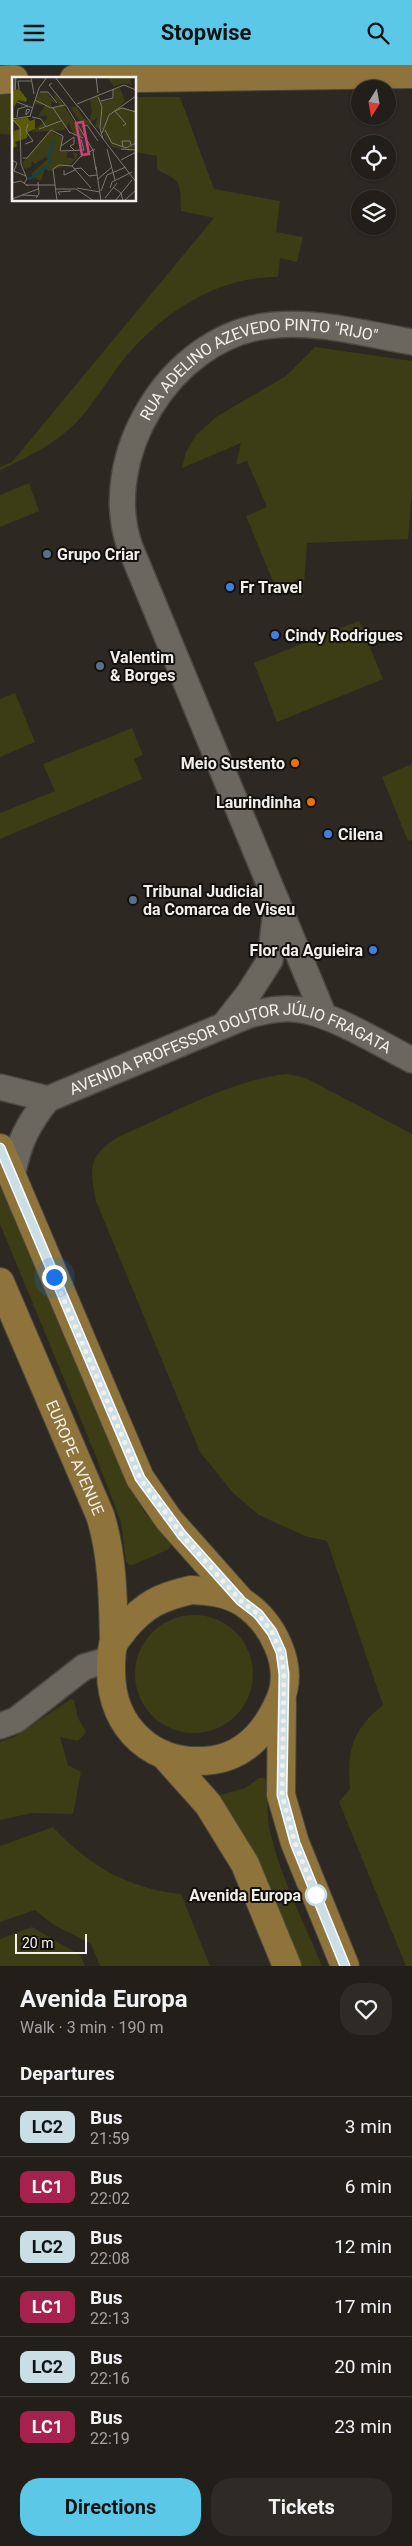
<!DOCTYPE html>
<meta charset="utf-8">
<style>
body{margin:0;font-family:Roboto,sans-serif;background:#2e2b26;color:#f1f3f6;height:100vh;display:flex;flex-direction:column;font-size:19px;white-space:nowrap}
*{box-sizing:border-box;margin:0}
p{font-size:16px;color:#a2a2a2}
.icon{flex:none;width:28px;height:28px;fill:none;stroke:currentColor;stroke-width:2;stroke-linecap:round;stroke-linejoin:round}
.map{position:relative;height:1901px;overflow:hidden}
.sheet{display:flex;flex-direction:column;background:#221e19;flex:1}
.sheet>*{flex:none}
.badge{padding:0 10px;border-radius:8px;font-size:18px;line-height:32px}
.needle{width:32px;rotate:191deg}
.tools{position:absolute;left:351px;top:15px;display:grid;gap:10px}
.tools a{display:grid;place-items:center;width:45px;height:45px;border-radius:50%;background:#221e19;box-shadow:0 1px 4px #0004,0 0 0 1px #3f3c38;font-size:25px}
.scale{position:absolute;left:15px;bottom:12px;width:72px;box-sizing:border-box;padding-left:5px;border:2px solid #f3f0eb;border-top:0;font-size:14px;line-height:18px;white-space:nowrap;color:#f3f0eb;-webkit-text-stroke:4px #13110e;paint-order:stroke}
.you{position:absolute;width:25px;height:25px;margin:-12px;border:4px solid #fff;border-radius:50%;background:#1a73e8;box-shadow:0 0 0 8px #1a73e833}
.map>.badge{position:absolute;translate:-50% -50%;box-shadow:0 0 0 2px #fff}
h2{padding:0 20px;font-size:19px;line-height:45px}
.round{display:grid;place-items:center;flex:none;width:52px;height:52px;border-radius:20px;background:#2e2b26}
.summary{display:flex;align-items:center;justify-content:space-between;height:85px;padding:0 20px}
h1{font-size:24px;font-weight:700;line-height:38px}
.action{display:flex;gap:10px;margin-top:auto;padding:10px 20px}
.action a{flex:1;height:58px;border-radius:20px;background:#5ac8e6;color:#111;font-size:20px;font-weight:700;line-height:58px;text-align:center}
.action a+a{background:#2e2b26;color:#f1f3f6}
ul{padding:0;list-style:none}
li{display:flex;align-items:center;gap:15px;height:60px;padding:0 20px;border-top:1px solid #3f3c38}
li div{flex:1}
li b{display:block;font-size:19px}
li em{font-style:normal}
li .badge{min-width:55px;font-weight:700;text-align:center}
header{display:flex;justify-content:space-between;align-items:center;height:65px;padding:0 20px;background:#5ac8e6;color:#111;font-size:22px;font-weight:700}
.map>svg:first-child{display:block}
.green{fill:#3c3c15}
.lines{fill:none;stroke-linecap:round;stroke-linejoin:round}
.street-casing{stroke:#4a4740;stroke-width:28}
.primary-casing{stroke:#4a4740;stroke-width:30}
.street{stroke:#6b665e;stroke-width:25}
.primary{stroke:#8e733b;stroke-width:28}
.line-casing{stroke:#fff;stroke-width:11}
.line{stroke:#cadee6;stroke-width:8}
.walk{stroke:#f3f0eb;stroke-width:5;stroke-dasharray:0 9}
.service-dot{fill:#5c6f8a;stroke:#13110e;stroke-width:2}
.shop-dot{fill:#3f7fe0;stroke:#13110e;stroke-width:2}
.food-dot{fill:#e8710a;stroke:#13110e;stroke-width:2}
.stop-dot{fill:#fff;stroke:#cadee6;stroke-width:2.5}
.labels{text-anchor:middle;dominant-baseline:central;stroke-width:4;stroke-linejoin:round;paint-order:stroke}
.street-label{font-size:16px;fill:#f3f0eb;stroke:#13110e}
.poi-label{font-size:16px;font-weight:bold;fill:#f3f0eb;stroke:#13110e;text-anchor:start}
.stop-label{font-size:16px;font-weight:bold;fill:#f3f0eb;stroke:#13110e;text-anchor:end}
.inset-river{fill:none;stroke:#0e4651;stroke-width:2.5}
.inset-road{fill:none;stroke:#7c7872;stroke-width:1}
.view{fill:#cc4378;fill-opacity:0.15;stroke:#cc4378;stroke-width:2.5}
.inset-edge{fill:none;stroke:#f3f0eb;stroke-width:2.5}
</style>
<header><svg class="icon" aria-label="menu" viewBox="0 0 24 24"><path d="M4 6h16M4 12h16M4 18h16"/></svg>Stopwise<svg class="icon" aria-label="search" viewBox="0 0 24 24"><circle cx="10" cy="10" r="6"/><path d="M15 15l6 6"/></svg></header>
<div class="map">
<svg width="412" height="1901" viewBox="0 0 412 1901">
<rect width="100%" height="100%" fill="#2d2821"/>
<g class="green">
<polygon points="0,30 14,30 14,70 0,69"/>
<path d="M135 32H180L214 124 280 136 276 167 303 172 297 197 280 193 278 212C216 211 157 251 120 299 107 316 96 335 82 351 61 376 29 392 0 405V402L12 397 214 153 181 146C180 119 183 116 157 105V91L135 87Z"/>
<polygon points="315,282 412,296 412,425 408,474 307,478 303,533 296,516 276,524 246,451 267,442 247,396 236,400 241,378 182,403 186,387 196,370 216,352 286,311"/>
<polygon points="29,418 39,446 0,462 0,430"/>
<polygon points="359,556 383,614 277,657 254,598"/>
<polygon points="15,628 35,677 0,692 0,634"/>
<polygon points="132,663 143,690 134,694 142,714 0,774 0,748 55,726 43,699"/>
<polygon points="412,699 412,775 408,776 382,712"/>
<path d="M287 1009 306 1013 412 1069V1901H406L339 1737 350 1724C347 1685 352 1665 383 1640L327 1476 305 1471 259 1450 233 1428 200 1387 96 1136C89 1103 89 1090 118 1072 172 1049 230 1015 287 1009Z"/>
<polygon points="0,1120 112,1382 144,1447 169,1475 171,1480 169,1484 133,1500 129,1500 126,1497 121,1457 95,1389 0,1159"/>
<circle cx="194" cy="1609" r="59"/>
<polygon points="71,1634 74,1635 78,1653 86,1667 78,1676 60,1672 68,1700 81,1707 73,1749 33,1748 0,1755 0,1677 16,1671"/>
<path d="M259 1713H265C269 1731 266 1749 270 1767 281 1813 304 1857 322 1901H301L258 1794 242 1766 219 1736 220 1730 245 1723Z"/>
<path d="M53 1762C87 1800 130 1824 181 1829L210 1901H100L91 1879 54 1860 35 1845 0 1857V1781Z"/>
<polygon points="32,1862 80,1890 85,1901 0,1901 0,1874"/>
</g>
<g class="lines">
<g class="street-casing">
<g id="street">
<path id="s1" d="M324 951 130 482C98 392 171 273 266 261 314 254 365 269 412 277"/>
<polyline points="224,960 249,928 270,895 277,837"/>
<path d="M0 1022 48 1034C27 1060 19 1077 12 1111"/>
<path id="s2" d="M48 1034 249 950C268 945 287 941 307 946 341 954 380 979 412 995"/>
<polyline points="0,1661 16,1655 84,1602 111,1594"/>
</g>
</g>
<g class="primary-casing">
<g id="primary">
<polyline points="74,14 412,9"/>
<polyline points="0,15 14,14"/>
<polyline points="0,1083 140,1413 169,1455 240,1535"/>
<path id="s3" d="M0 1217 100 1450C113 1491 113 1535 114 1578"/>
<path d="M191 1525C209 1526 226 1527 242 1537 272 1556 295 1600 280 1635 267 1665 247 1690 213 1695 155 1703 111 1664 111 1606 111 1597 111 1588 113 1580 115 1574 121 1569 124 1564 144 1540 160 1532 191 1525Z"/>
<polyline points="282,1637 281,1730 295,1778 345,1901"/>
<polyline points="165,1691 208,1739 245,1799 287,1901"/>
</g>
</g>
<use href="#street" class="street"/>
<use href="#primary" class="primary"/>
</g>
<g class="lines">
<g class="line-casing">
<polyline id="line" points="0,1083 140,1413 182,1470 241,1536 258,1549 272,1567 281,1587 284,1609 282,1730 295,1778 345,1901"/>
</g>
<use href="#line" class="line"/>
<polyline class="walk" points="54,1212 140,1413 182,1470 241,1536 258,1549 272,1567 281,1587 284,1609 282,1730 295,1778 316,1830"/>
</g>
<g class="service-dot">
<circle cx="47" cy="489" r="5"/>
<circle cx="100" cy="601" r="5"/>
<circle cx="133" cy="835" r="5"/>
</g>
<g class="shop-dot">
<circle cx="230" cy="522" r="5"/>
<circle cx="275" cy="570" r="5"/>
<circle cx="328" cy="769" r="5"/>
<circle cx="373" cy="885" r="5"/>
</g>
<g class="food-dot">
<circle cx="295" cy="698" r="5"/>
<circle cx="311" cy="737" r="5"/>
</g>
<circle class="stop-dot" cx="316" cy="1830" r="10"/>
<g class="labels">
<g class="street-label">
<text stroke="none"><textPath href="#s1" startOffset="776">RUA ADELINO AZEVEDO PINTO "RIJO"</textPath></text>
<text stroke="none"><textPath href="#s2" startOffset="196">AVENIDA PROFESSOR DOUTOR JÚLIO FRAGATA</textPath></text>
<text stroke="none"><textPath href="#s3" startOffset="191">EUROPE AVENUE</textPath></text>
</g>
<g class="poi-label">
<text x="57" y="489">Grupo Criar</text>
<text x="240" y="522">Fr Travel</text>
<text x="285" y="570">Cindy Rodrigues</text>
<text x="110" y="592">Valentim<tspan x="110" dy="18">&amp; Borges</tspan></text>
<text x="285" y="698" text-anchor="end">Meio Sustento</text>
<text x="301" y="737" text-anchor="end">Laurindinha</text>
<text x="338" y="769">Cilena</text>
<text x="143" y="826">Tribunal Judicial<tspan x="143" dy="18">da Comarca de Viseu</tspan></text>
<text x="363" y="885" text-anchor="end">Flor da Aguieira</text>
</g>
<g class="stop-label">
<text x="301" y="1830">Avenida Europa</text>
</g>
</g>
<g transform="translate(12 12)">
<rect width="124" height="124" fill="#2d2821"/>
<path d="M95 0H122L118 3 120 8 111 6 102 10ZM108 11 113 24 103 34 110 30 124 34V66L114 71 99 67 92 54 98 67 114 72 124 67 119 74 100 70 93 61 91 53 83 50 85 41 80 44 78 51 75 47 71 49 58 30H65L71 41 77 44 80 34 78 22 86 18 89 24H96L102 21 101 12ZM34 15 44 26 39 25 40 31 48 29 42 20 44 17 72 59H62L57 46 52 53 20 55 35 42 34 38 26 40 33 28 23 27 26 16ZM38 54 51 60 47 75H56L54 80 63 82 61 75 66 77 67 79 65 78V81L59 86 60 87 54 92 59 87 37 94 33 91 29 104 26 103 19 97 36 82 33 80 23 87 20 84 19 90 13 92 10 86Z" fill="#3c3c15"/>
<path d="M7 12 15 22 14 25 6 23 2 30 0 14ZM15 40 18 44 23 42V52L16 55 15 61 3 65 5 69 0 71 2 54 8 52 1 43Z" fill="#5b5b07"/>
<path class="inset-river" d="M38 86 36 80 42 64M17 102 36 89"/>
<path class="inset-road" d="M3 0V13L4 0M19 0 22 17M43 0 66 30M84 0 86 16M40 6 37 8 55 30 82 75M7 12 6 4H19M28 15H36L45 26M86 20 90 30 88 51 91 62M23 23 39 31 53 28M89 24 101 21V12M5 25 21 31M65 27 112 8 124 13M66 29 124 105M41 31 58 56M15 32 18 33 14 38V35ZM103 34 110 31 124 35M103 34 114 47 111 49M18 39 27 11 35 0M5 40 6 32 16 29M20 40 29 42 34 50M0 42 8 50 9 87 15 102 12 106M0 42 19 39M70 50 75 48 86 64M27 52 49 44M93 53 100 66 114 71 124 66M57 55 71 61M90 56 97 38 124 19M13 67 21 64 14 54 16 47M49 69 62 60M111 70 110 64H118L119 68M95 72 103 103M109 72 124 73M62 73 58 69 62 67V60M81 75 84 93M11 81H15L39 53 51 59 48 74 72 73 69 62M0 83 5 86 2 94 14 99M109 83 124 75M60 89 79 111M84 90 89 124M62 92 69 91 77 99 85 98M52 93V98L63 93M86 102 100 90M0 106 9 104 16 109M14 108H43M101 110 109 116 111 124M65 111 88 115M98 111 100 105 120 95M44 112H64L82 124M89 114 95 98 114 90M10 118 26 119M48 118 46 115 59 114M24 121 27 117 26 105M93 121 105 106M0 122 26 112M45 124 41 92 47 88 60 89 68 80 83 72M103 124 120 103M112 124 124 113"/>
<path class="view" d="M71 45 77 77 70 78 64 46Z"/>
<rect width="124" height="124" class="inset-edge"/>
</g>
</svg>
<div class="tools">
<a><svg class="needle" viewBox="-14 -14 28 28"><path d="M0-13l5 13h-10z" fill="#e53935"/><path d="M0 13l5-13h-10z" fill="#a2a2a2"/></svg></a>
<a><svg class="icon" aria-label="locate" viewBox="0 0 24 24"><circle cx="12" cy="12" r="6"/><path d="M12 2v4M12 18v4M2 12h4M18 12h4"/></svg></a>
<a><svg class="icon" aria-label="layers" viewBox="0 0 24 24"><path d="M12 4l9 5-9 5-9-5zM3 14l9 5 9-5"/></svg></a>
</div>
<div class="scale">20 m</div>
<div class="you" style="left:54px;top:1212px"></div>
</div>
<section class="sheet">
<div class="summary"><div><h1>Avenida Europa</h1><p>Walk · 3 min · 190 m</p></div><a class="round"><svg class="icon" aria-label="heart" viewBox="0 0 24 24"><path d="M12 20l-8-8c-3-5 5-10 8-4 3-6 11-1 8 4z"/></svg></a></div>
<h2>Departures</h2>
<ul>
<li><span class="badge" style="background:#cadee6;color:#111">LC2</span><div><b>Bus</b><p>21:59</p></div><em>3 min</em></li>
<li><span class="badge" style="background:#a7214e;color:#fff">LC1</span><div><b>Bus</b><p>22:02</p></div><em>6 min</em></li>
<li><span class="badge" style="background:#cadee6;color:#111">LC2</span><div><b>Bus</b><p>22:08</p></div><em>12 min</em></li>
<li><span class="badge" style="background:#a7214e;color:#fff">LC1</span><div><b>Bus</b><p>22:13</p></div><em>17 min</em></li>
<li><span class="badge" style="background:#cadee6;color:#111">LC2</span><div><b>Bus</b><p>22:16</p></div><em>20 min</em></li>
<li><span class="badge" style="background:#a7214e;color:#fff">LC1</span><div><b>Bus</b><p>22:19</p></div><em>23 min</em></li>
</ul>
<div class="action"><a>Directions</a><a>Tickets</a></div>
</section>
